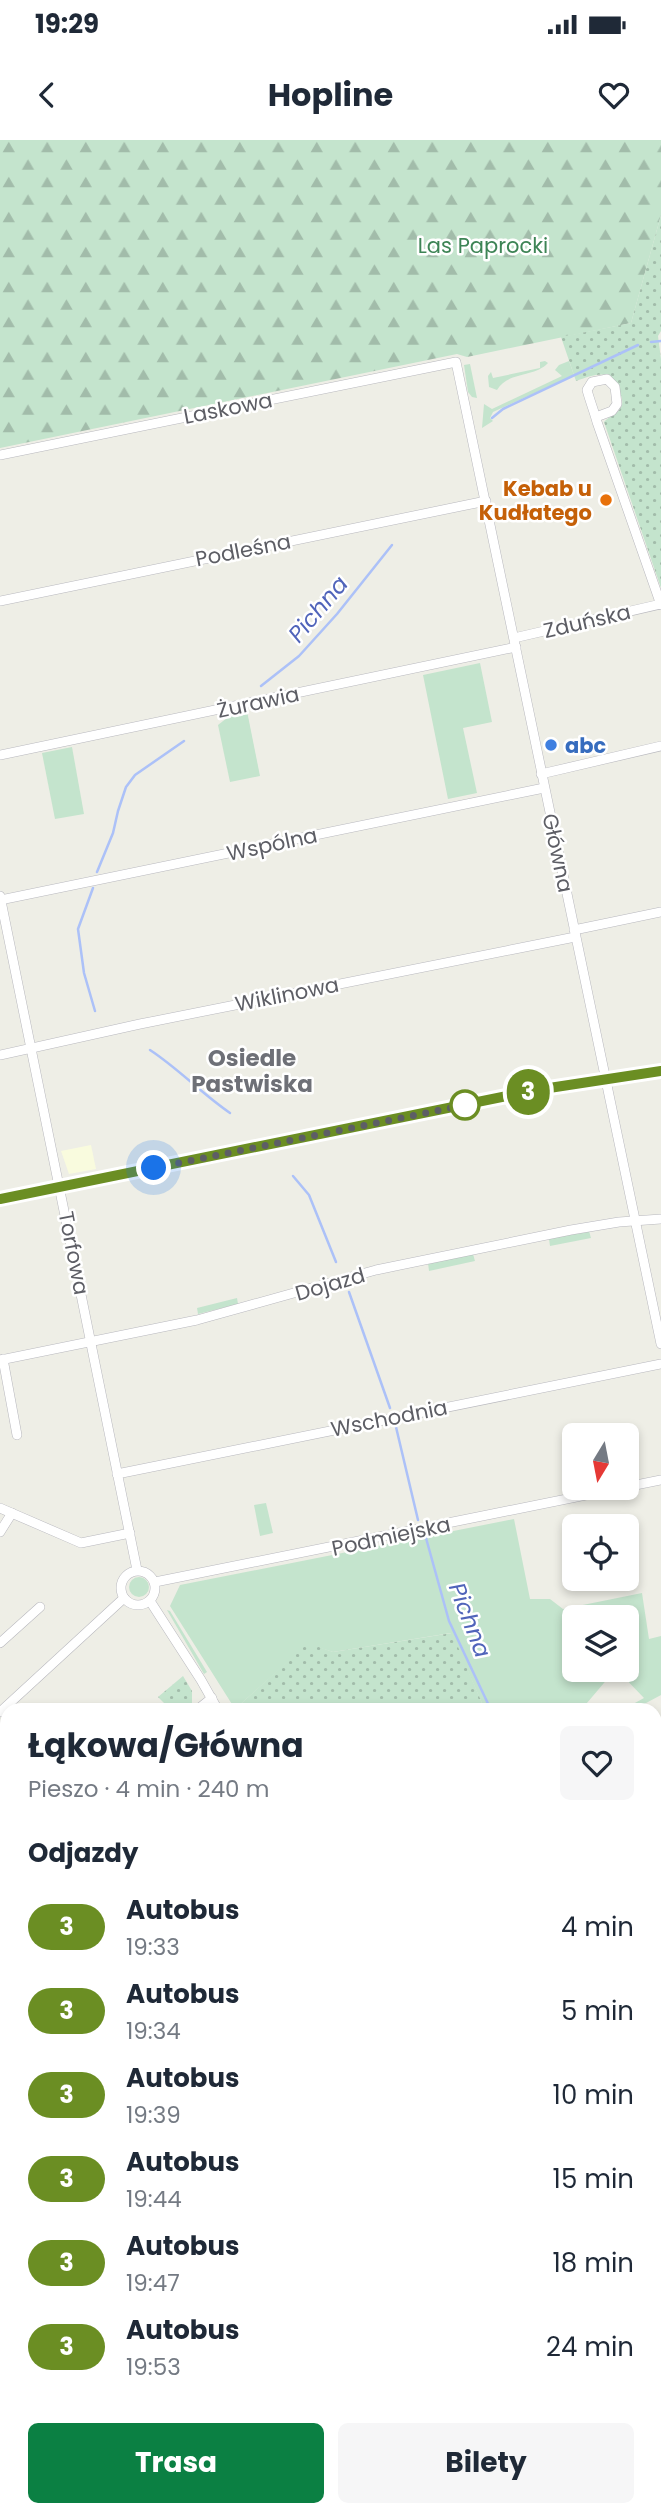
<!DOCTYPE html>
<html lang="pl">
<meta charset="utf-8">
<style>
body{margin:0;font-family:Poppins,sans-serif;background:#f6f6f7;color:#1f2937;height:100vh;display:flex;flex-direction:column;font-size:26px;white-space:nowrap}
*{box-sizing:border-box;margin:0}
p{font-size:23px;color:#747a83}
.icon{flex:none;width:38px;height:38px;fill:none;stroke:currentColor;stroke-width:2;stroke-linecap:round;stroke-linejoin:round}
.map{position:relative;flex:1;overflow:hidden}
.side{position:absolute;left:0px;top:1563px;width:662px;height:814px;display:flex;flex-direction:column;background:#fff;border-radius:21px 21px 0 0;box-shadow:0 4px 10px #0003}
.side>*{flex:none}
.badge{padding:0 14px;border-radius:23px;font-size:24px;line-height:46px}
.needle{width:46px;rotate:190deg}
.controls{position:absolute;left:562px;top:1283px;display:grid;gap:14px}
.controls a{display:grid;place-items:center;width:77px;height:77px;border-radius:10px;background:#fff;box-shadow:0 4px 10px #0003;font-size:35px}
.you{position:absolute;width:35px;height:35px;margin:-18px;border:5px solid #fff;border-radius:50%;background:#1a73e8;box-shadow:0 0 0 10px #1a73e833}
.map>.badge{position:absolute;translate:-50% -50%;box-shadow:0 0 0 4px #fff}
h2{padding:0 28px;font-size:26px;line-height:63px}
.round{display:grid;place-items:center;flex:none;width:74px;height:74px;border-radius:10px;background:#f6f6f7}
.summary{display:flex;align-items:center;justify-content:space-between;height:119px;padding:0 28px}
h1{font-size:33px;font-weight:700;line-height:52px}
.cta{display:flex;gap:14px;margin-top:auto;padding:14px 28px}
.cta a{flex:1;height:80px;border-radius:10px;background:#0b8043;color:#fff;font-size:28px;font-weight:700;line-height:80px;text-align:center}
.cta a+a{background:#f6f6f7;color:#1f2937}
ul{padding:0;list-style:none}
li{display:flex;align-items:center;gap:21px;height:84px;padding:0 28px}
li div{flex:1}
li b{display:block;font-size:26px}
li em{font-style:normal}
li .badge{min-width:77px;font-weight:700;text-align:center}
.status{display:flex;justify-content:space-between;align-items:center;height:49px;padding:0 35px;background:#fff;direction:ltr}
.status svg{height:19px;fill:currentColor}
header{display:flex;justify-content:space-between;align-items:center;height:91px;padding:0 28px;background:#fff;font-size:32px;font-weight:700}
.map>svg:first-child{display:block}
.commercial{fill:#f9fbde}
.industrial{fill:#ddddd8}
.education{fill:#deded4}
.grass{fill:#c4e4cd}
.forest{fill:url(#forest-firs)}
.cemetery{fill:url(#cemetery-stones)}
.park{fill:url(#park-dots)}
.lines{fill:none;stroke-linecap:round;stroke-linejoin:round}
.stream{stroke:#acc1f8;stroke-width:2.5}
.minor-casing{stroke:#b8b8be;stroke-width:10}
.minor{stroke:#fff;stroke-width:9}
.line-casing{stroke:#fff;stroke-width:16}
.line{stroke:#6b8e23;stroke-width:10}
.walk{stroke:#5d5e65;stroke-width:7;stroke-dasharray:0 12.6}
.food-dot{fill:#e8710a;stroke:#fff;stroke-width:2.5}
.shop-dot{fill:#3f7fe0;stroke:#fff;stroke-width:2.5}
.stop-dot{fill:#fff;stroke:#6b8e23;stroke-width:3.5}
.labels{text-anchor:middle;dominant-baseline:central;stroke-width:5;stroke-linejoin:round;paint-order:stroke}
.park-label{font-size:21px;fill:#3d8455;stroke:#fff}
.street-label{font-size:21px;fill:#5d5e65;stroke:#fff}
.food-label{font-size:21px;font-weight:bold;fill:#c56008;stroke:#fff;text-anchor:end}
.shop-label{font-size:21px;font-weight:bold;fill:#366cbe;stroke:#fff;text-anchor:start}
.water-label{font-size:23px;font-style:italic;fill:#5064ba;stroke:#fff}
.neighbourhood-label{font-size:23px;font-weight:bold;fill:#6e7077;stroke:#fff}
</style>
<div class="status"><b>19:29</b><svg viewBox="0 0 49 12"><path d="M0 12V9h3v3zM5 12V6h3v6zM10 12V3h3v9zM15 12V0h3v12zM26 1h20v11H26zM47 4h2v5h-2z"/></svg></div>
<header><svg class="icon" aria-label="back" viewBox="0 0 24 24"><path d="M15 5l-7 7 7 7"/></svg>Hopline<svg class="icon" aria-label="heart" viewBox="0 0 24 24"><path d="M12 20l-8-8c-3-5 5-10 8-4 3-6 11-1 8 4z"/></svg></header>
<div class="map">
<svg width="661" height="2375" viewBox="0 0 661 2375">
<defs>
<pattern id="forest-firs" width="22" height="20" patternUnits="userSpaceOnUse" patternTransform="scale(1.75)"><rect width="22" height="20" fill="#c4e4cd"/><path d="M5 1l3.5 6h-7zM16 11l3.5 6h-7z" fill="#a2bcaa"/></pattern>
<pattern id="cemetery-stones" width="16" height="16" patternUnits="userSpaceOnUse" patternTransform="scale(1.75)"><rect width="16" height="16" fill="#c4e4cd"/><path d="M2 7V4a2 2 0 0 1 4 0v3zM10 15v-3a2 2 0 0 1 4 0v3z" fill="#a2bcaa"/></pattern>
<pattern id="park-dots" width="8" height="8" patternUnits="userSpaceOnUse" patternTransform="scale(1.75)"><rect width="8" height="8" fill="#c4e4cd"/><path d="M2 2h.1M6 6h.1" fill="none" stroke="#a2bcaa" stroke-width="1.8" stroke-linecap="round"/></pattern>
</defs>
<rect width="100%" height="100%" fill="#eeeee6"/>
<g class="commercial">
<polygon points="91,1005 96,1029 69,1034 61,1011"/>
<polygon points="1,2011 7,2018 7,2070 0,2063"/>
<polygon points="655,2345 661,2352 661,2375 642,2375 637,2370 654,2370"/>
<polygon points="416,2370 485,2370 491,2375 411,2375"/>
<polygon points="504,2370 596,2370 590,2375 499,2375"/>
</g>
<polygon class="industrial" points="661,2207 661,2259 654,2252 655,2214"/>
<polygon class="education" points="7,2340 7,2370 108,2370 111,2372 109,2375 0,2375 0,2349"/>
<g class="grass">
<path d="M545 221 548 223C534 238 508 231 497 250L489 247 488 236 491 232 493 238 540 228V222Z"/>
<polygon points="569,221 574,235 493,272 490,278 493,281 482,288 484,264 492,269 562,236 555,230 559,225"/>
<polygon points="470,224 477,258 472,257 468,252 464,225"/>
<polygon points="480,523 492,582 463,588 477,653 448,659 423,535"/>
<polygon points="247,571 260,636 230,642 218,585 232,574"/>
<polygon points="72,607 84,674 55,679 42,613"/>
<polygon points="589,1091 591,1098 550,1106 549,1099"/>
<polygon points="473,1114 475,1121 429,1131 428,1123"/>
<polygon points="237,1158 238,1164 198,1174 197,1168"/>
<polygon points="266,1363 273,1393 260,1396 254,1365"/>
<polygon points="514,1379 530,1459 550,1459 563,1469 642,1453 649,1499 661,1496 661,1555 633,1570 622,1570 644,1558 617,1530 626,1530 626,1477 574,1477 574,1530 615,1530 581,1570 485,1570 451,1493 333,1512 308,1504 235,1569 170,1466 180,1445"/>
<circle cx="139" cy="1447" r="10"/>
<polygon points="167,1470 170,1471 207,1532 204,1534"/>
<polygon points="7,2143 7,2184 0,2198 0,2165"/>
</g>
<g class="forest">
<polygon points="0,0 661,0 661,75 631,183 467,217 457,214 0,308"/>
<polygon points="661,1626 661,1668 655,1675 655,1631"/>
</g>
<g class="cemetery">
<polygon points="655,2152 661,2159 661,2207 655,2213"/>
<polygon points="283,2370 416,2370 411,2375 289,2375"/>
</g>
<g class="park">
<path d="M661 75V191L658 196 661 219V448L604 282C609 276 617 275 621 267 624 261 621 256 619 250 612 227 594 235 576 241L561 197 631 183Z"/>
<polygon points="452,1493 485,1570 235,1569 308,1503 333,1512"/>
<polygon points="183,1536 192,1551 192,1564 185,1570 171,1570 158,1557"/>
<polygon points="661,1725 661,2104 654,2097 654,1733"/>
</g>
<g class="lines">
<g class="stream">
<polyline points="651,202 661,201"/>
<polyline points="492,278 503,269 638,205"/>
<polyline points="261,546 299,516 337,474 392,405"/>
<polyline points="97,732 113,693 118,671 126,647 135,635 184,601"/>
<polyline points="93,748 78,789 84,833 95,871"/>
<path d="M150 910C179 929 202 954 230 973"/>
<polyline points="293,1036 309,1055 336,1122"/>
<polyline points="349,1152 390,1268"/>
<polyline points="396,1287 418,1380"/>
<polyline points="426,1398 449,1481 491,1570"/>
<polyline points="654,1907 661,1915"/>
</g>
<g class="minor-casing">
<g id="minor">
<path d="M596 277 612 271 617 264 615 247 607 239 592 242 587 250C590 261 594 271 597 282L661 465"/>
<polyline points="0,315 456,222 661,1204"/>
<polyline points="0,461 486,361"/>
<polyline points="514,498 661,464"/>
<polyline points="0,615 516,507"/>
<polyline points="541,634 661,606"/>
<polyline points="0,756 137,1430"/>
<polyline points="0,760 544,648"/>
<polyline points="574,790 661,772"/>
<polyline points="0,915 140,884 575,797"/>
<polyline points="0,1059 536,950 661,931"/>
<polyline points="3,1219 17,1295"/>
<polyline points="0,1220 197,1180 376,1130 571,1090 619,1082 661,1079"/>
<polyline points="117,1334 661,1224"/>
<polyline points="0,1368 81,1403 130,1393"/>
<polyline points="0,1392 12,1373"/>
<circle cx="138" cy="1448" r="17"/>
<polyline points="155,1442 661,1340"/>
<polyline points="150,1461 201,1540 218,1570"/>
<polyline points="0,1503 40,1467"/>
<polyline points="197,1570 212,1558"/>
<polyline points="0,1572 124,1458"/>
<polyline points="0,1754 7,1747"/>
<polyline points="0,1777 7,1784"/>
<polyline points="0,2001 7,1994"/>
<polyline points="0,2087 7,2094"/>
<polyline points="654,2137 661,2144"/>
<polyline points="0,2330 7,2321"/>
<polyline points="265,2370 270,2375"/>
</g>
</g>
<use href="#minor" class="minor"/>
</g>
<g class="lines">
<g class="line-casing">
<polyline id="line" points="0,1059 536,950 661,931"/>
</g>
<use href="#line" class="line"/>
<polyline class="walk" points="154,1028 465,965"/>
</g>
<circle class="food-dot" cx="606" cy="360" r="7"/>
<circle class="shop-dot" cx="551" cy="605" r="7"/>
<circle class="stop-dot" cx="465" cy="965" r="14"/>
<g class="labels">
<g class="park-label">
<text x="483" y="105">Las Paprocki</text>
</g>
<g class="street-label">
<text transform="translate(228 268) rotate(-11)">Laskowa</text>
<text transform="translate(243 410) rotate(-11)">Podleśna</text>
<text transform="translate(587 481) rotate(-13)">Zduńska</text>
<text transform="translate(258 562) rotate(-12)">Żurawia</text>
<text transform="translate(272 704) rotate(-12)">Wspólna</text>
<text transform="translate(558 713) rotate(78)">Główna</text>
<text transform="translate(287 854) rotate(-11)">Wiklinowa</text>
<text transform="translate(74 1113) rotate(79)">Torfowa</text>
<text transform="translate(330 1144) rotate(-16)">Dojazd</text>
<text transform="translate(389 1278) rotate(-11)">Wschodnia</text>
<text transform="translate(391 1396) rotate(-12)">Podmiejska</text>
</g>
<g class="food-label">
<text x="592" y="348">Kebab u<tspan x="592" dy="24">Kudłatego</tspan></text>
</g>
<g class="shop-label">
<text x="565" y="605">abc</text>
</g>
<g class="water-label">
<text transform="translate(318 469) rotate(-50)">Pichna</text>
<text transform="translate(470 1480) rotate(69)">Pichna</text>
</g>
<g class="neighbourhood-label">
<text x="252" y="918">Osiedle<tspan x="252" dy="26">Pastwiska</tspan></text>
</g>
</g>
</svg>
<div class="controls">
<a><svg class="needle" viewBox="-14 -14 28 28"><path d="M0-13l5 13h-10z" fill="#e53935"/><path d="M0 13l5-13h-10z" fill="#747a83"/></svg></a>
<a><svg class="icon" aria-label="locate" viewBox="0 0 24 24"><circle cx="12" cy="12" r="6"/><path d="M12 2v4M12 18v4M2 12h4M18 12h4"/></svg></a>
<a><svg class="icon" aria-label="layers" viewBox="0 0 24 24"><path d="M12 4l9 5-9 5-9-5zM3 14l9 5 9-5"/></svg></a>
</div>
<div class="you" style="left:154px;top:1028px"></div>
<b class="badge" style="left:528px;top:952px;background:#6b8e23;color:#fff">3</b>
<section class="side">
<div class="summary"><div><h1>Łąkowa/Główna</h1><p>Pieszo · 4 min · 240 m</p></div><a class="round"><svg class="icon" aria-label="heart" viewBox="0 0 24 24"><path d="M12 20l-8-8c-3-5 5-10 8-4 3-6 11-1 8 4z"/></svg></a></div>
<h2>Odjazdy</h2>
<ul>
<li><span class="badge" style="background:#6b8e23;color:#fff">3</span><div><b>Autobus</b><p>19:33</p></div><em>4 min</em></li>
<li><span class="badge" style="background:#6b8e23;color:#fff">3</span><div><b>Autobus</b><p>19:34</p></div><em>5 min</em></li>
<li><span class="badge" style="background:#6b8e23;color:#fff">3</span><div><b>Autobus</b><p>19:39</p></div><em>10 min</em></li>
<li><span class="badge" style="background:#6b8e23;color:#fff">3</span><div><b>Autobus</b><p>19:44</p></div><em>15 min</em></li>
<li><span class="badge" style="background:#6b8e23;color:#fff">3</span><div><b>Autobus</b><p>19:47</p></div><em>18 min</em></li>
<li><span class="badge" style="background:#6b8e23;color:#fff">3</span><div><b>Autobus</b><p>19:53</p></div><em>24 min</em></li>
</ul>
<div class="cta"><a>Trasa</a><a>Bilety</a></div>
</section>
</div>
